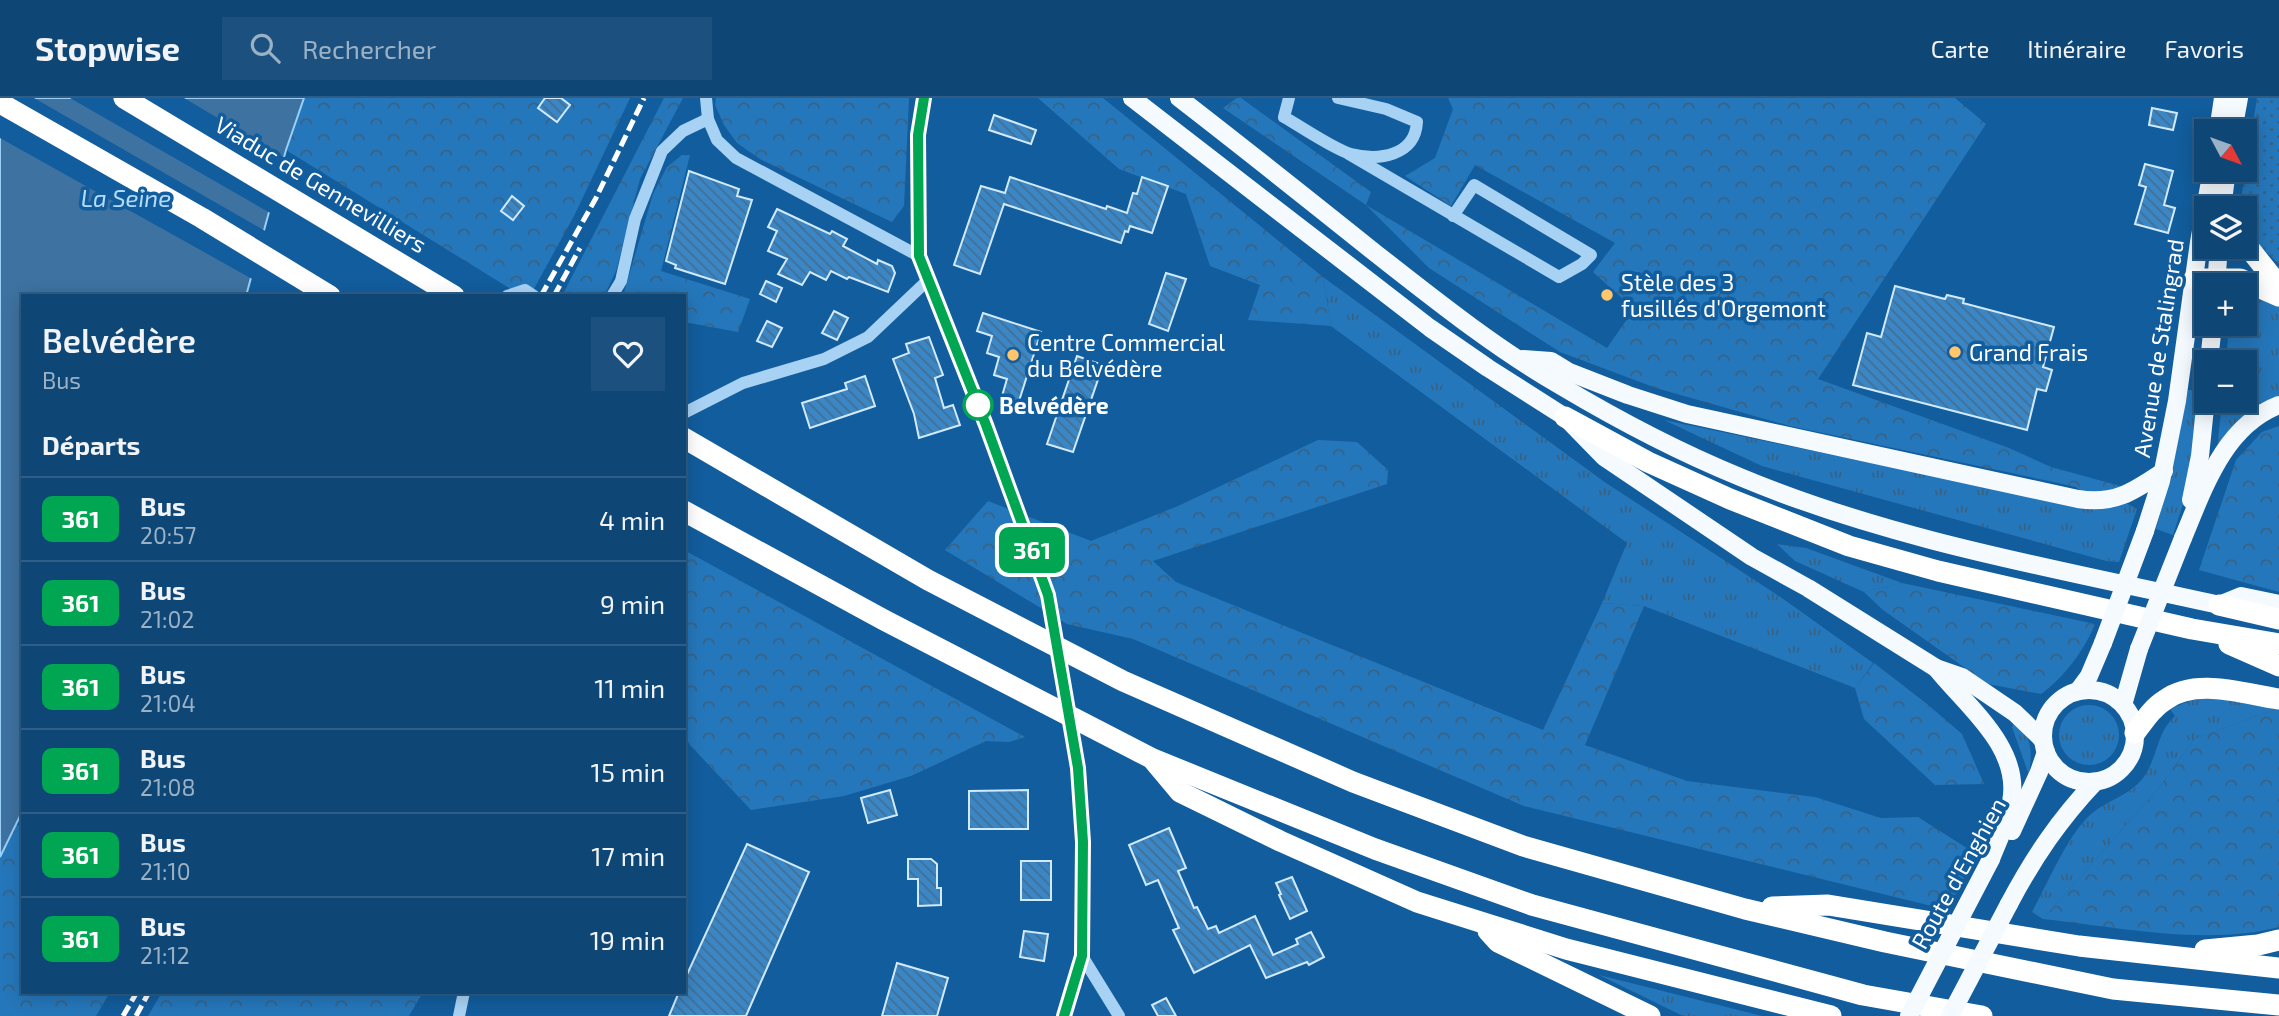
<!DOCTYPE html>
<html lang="fr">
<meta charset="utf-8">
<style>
body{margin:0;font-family:"Exo 2",sans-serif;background:#1c507e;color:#f1f3f6;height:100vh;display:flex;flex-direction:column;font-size:26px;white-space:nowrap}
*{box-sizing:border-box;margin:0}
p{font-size:23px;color:#9bb1c5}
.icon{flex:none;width:38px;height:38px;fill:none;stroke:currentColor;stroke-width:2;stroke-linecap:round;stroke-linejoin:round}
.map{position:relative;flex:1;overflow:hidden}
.drawer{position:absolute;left:21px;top:196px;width:665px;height:700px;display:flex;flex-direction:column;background:#0e4676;border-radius:0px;box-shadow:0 4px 18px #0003,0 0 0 2px #2e5e88}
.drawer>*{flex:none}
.badge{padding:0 14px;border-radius:10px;font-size:24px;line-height:46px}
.needle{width:46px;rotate:131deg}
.fabs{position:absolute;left:2194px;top:21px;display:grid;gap:14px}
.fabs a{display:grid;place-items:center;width:63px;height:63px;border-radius:0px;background:#0e4676;box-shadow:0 4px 18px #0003,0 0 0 2px #2e5e88;font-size:35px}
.map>.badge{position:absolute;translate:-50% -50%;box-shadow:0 0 0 4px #fff}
h2{padding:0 21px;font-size:26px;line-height:63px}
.round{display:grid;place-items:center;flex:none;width:74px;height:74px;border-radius:0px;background:#1c507e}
.headline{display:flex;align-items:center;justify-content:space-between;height:119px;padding:0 21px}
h1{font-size:33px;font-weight:600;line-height:52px}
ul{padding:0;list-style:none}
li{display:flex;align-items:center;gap:21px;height:84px;padding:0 21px;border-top:2px solid #2e5e88}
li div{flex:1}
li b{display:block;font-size:26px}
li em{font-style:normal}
li .badge{min-width:77px;font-weight:700;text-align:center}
header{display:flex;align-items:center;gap:42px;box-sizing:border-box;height:98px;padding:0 35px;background:#0e4676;border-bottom:2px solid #2e5e88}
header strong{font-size:33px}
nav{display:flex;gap:38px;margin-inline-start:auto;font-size:24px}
.search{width:490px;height:63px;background:#1c507e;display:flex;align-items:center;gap:18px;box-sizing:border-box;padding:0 24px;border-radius:0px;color:#9bb1c5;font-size:26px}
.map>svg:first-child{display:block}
.grass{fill:url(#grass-tufts)}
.forest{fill:url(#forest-crowns)}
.park{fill:url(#park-dots)}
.water{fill:#3e72a0;stroke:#9acff7;stroke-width:2}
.pier{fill:#125d9d}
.building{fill:url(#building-back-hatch);stroke:#d1eafe;stroke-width:2}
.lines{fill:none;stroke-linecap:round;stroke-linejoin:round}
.minor-tunnel{stroke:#3675ac;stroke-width:12;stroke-dasharray:12 6;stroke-linecap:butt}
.minor{stroke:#a8d2f4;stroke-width:12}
.major{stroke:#f5faff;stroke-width:18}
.highway{stroke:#fff;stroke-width:21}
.rail{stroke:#fff;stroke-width:5;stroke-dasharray:12 5;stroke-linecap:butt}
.major-bridge{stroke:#f5faff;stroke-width:18}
.line-casing{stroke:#fff;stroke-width:16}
.line{stroke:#00a651;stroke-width:10}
.poi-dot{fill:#ffc66b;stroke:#125d9d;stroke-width:2.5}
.stop-dot{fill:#fff;stroke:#00a651;stroke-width:3.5}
.labels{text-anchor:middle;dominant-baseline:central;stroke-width:7;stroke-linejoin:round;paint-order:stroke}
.street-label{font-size:23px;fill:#fff;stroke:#125d9d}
.poi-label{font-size:23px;fill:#fff;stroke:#125d9d;text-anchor:start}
.stop-label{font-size:23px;font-weight:bold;fill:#fff;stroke:#125d9d;text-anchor:start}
.water-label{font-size:24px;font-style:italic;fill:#b5dcfa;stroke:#125d9d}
</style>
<header>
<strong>Stopwise</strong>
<div class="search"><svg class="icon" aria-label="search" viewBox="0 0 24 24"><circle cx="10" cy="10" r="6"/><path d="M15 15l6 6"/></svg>Rechercher</div>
<nav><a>Carte</a><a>Itinéraire</a><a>Favoris</a></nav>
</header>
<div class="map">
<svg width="2279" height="918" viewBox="0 0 2279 918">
<defs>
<pattern id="grass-tufts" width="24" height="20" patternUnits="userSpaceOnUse" patternTransform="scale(1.75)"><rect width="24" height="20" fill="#2577bb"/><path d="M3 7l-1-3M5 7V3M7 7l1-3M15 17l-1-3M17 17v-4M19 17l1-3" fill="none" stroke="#386284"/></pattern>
<pattern id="forest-crowns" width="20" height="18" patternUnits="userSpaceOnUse" patternTransform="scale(1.75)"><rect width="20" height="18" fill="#2577bb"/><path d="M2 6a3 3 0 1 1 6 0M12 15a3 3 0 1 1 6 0" fill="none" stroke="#386284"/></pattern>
<pattern id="park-dots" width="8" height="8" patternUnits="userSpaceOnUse" patternTransform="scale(1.75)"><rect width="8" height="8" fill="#2577bb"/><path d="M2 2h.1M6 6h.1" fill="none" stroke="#386284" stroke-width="1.8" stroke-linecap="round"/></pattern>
<pattern id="building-back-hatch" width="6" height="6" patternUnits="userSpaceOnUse" patternTransform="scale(1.75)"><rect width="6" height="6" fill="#3b86c4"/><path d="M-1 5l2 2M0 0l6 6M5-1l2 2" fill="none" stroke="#426f94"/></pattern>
</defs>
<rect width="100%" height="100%" fill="#125d9d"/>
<g class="grass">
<polygon points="1323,179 1606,385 1779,498 1873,565 1855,590 1644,508 1602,505 1627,445 1331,228"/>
<path d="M2245 191 2279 207V298C2250 310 2233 325 2217 352L2222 303H2245V264H2226L2229 226H2245Z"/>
<polygon points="2188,292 2194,292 2198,334 2185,400 2173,437 2156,431 2173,368"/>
<polygon points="1664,322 2087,410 2112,410 2126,405 2137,411 2119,464 2106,463 1762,368"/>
<polygon points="1777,446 1806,450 1902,485 1864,494 1795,463"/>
<path d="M2197 600 2227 601 2276 611 2194 641 2159 690 2043 821 2032 814C2048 785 2067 738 2090 717 2107 702 2129 698 2143 680 2158 660 2156 635 2175 618L2170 611Z"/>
<circle cx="2089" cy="637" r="30"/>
<path d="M2015 623C2033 643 2032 651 2029 677L2012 629Z"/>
<polygon points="1599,877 1762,918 1683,918"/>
</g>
<g class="forest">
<polygon points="304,0 630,0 575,116 530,198 522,198 286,52"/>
<polygon points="664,0 683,0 640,81 616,173 606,194 598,198 562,198"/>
<polygon points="716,0 909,0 904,108 892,124 760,61 737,45 724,27 715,7"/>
<polygon points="1038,0 1103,0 1323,179 1331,228 1248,222 1260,187 1210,168 1186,96 1119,71"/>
<polygon points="1237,0 1241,0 1371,94 1366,107 1607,250 1634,211 1593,174 1615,145 1475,67 1451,108 1405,78 1435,60 1453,11 1448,0 1955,0 1986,26 1818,281 2009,350 2051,369 2124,389 2116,393 2084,396 2076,389 2063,386 1790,328 1656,290 1560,254 1429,170 1366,107 1223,10"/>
<polygon points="682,57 690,57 661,173 750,201 738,234 684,224 684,198 623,198 653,96 667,69"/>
<polygon points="2279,328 2279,494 2199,472 2236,362 2262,334"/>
<polygon points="1318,342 1357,344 1388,372 1387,386 1153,463 1176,484 1543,632 1602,505 1644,508 1585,647 1687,683 1815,699 1881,720 1918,719 1976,756 1948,812 1524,708 1133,541 1067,526 945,452 988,403 1091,443 1178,408"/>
<polygon points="684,452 1025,639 1009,644 986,643 911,678 844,698 751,712 690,647 684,636"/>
<path d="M1902 485 2095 526C2084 553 2064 579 2041 596L1988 586 1883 512 1864 494Z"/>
<polygon points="1874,565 1927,606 1962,636 1984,686 1935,687 1864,621 1855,590"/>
<path d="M2276 611 2279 612V829C2207 848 2117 829 2043 821L2159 690 2194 641Z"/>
<polygon points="16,727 23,727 23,894 110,894 96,918 0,918 0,759"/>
<polygon points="162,894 423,894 409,918 148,918"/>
</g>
<polygon class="park" points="2257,0 2279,0 2279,166 2258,146 2250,134 2253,122 2241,101"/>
<polygon class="water" points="0,0 304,0 286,52 246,198 23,198 23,712 0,759"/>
<g class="pier">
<polygon points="0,0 34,0 267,134 254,182 0,40"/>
<polygon points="70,0 184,0 287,61 272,116"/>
</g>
<g class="building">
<polygon points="545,0 561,0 570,7 557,24 538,10"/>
<polygon points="2152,10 2177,15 2173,32 2149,27"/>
<polygon points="994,17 1036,32 1031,46 989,32"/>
<polygon points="2145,66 2173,73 2164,107 2175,110 2168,135 2135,126 2146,89 2139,87"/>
<polygon points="689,73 739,91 737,98 752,102 725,186 675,170 676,167 666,163"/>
<polygon points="1010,79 1106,111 1107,108 1127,115 1133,95 1137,96 1142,79 1168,88 1152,135 1130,128 1128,134 1125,133 1121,145 1004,106 980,176 954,167 981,88 1005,95"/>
<polygon points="512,98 524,108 513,122 501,113"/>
<polygon points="777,111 830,136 832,133 847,141 843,148 877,166 878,162 892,168 895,175 888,194 849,179 847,181 831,173 826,182 810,174 802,187 778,176 787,161 768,153 777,133 768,129"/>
<polygon points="1166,175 1186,181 1168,233 1149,226"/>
<polygon points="766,183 782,190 776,204 760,196"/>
<polygon points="1895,188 1945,201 1947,197 1964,201 1963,205 2054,229 2043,269 2052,272 2046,293 2037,291 2027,332 1853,287 1867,235 1881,239"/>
<polygon points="834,213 848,220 837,242 822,235"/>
<polygon points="983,215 1041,234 1019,303 1002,298 1007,281 994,277 999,259 987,255 992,238 977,233"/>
<polygon points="767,223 782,230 772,249 757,243"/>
<polygon points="929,239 943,277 935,280 944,310 953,307 960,327 919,340 914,316 893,261 909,255 906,246"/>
<polygon points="1077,258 1103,267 1073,354 1047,346"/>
<polygon points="865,278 875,308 810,330 802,305 847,291 845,285"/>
<polygon points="890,692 897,717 868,725 861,700"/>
<polygon points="1028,692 1028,731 969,731 969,693"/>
<polygon points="1169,730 1186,770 1178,773 1194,810 1197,809 1208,831 1216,828 1219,835 1255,818 1273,857 1298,846 1296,841 1311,834 1324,859 1309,867 1307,864 1266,880 1250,847 1194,875 1173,832 1179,830 1158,782 1146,787 1129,747"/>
<polygon points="747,746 809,774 746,918 669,918 679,894 684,894 684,883"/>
<polygon points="908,761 931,761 937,766 937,790 941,790 941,807 918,808 918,781 908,781"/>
<rect x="1021" y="763" width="30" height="39"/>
<polygon points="1292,779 1307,813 1290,821 1279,797 1281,796 1276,785"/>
<polygon points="1024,833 1048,836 1044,863 1020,859"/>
<polygon points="897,865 948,880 937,918 882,918"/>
<polygon points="1166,900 1176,918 1158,918 1152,907"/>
</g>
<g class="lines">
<polyline class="minor-tunnel" points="1048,497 1078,670"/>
<g class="minor">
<polyline points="706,0 708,21"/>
<polyline points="923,0 918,37 919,158 986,327 1048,497"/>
<path d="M1289 0 1284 19C1300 28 1335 52 1351 56 1379 63 1415 58 1417 24L1386 11 1338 0"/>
<polyline points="1349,56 1559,179 1582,166 1591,157 1474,87 1453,118"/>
<polyline points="507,198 525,192 534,198"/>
<polyline points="612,198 621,183 635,121 662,53 683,33 708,21 717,42 736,60 919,158"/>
<polyline points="684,315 743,285 824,261 868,239 928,182"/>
<polyline points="1082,858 1119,918"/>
<polyline points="459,918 464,894"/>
<polyline points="1064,918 1082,858 1083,744 1078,670"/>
</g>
<g class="major">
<polyline points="1132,0 1430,230 1488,270 1565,319 1604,359 1752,459 1808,490 1936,570 1962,579 2015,615 2043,642"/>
<path d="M1179 0C1245 51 1309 102 1374 154 1434 201 1495 250 1561 288 1618 322 1679 354 1740 379 1893 443 2058 471 2219 507L2241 498 2279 506"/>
<polyline points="2218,33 2223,0"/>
<polyline points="2233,33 2239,0"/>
<polyline points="2222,110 2227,72"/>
<polyline points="2216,187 2219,149"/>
<path d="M1523 261 1551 263 1569 274 1628 297 1687 316 2078 401C2115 407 2134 393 2164 373"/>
<polyline points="2209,264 2213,226"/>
<polyline points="2191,402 2200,358 2207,291"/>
<polyline points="2145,433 2161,383 2177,303 2199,144 2212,72"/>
<path d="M2183 440C2204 390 2224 328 2279 307"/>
<path d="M1936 570C1965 607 2022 649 2011 704 2008 723 1998 743 1991 761"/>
<circle cx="2089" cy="638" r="46"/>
<polyline points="2078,593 2089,578 2103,545"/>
<polyline points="2123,607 2139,551"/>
<polyline points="2012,733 2039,674 2046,654"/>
<path d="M2009 806C2034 759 2059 722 2095 684"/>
</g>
<g class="highway">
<polyline points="124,0 454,198"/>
<polyline points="0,5 202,120 330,198"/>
<polyline points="2223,106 2225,110"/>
<polyline points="2245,145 2279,188"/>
<polyline points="2194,181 2240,181 2279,198"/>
<polyline points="1565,319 1648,364 1730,401 1849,448 1938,473 2192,531 2279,546"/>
<polyline points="684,340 928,482 1123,583 1353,684 1523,748 1745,811 1885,844 2113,891 2279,907"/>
<polyline points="684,413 884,522 1153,661 1375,751 1532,807 1863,897 1982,918"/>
<polyline points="2219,507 2279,521"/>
<polyline points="2229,546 2279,568"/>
<path d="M2135 635C2144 623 2152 610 2165 602 2196 579 2244 596 2279 601"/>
<polyline points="1154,663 1180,694 1280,743 1417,804 1566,851 1831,918"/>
<polyline points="1772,809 1828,807 2079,848 2279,870"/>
<polyline points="1488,833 1498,844 1650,918"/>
<polyline points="2205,852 2258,847 2279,842"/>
</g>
<g class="rail">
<polyline points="541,198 596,100 644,0"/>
<polyline points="554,198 580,150"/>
<polyline points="123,918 137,894"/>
<polyline points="136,918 149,894"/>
</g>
<g class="major-bridge">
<polyline points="2103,545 2145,433"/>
<polyline points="2139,551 2183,440"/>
<polyline points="1909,918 1991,761"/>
<polyline points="1950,918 2009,806"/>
</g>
</g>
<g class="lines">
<g class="line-casing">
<polyline id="line" points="924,0 918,37 919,158 986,327 1048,497 1078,670 1083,744 1082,858 1064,918"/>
</g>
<use href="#line" class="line"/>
</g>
<g class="poi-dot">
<circle cx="1607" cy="197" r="7"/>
<circle cx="1955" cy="254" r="7"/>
<circle cx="1013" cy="257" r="7"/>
</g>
<circle class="stop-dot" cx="978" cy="307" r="14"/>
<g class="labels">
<g class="street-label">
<text transform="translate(321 86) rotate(31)">Viaduc de Gennevilliers</text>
<text transform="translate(2158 250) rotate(-81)">Avenue de Stalingrad</text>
<text transform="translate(1958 775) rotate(-61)">Route d'Enghien</text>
</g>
<g class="poi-label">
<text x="1621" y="184">Stèle des 3<tspan x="1621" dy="26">fusillés d'Orgemont</tspan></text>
<text x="1027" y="244">Centre Commercial<tspan x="1027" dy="26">du Belvédère</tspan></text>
<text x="1969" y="254">Grand Frais</text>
</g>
<g class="stop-label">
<text x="999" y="307">Belvédère</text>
</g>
<g class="water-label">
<text x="126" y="99">La Seine</text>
</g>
</g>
</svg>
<div class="fabs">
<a><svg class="needle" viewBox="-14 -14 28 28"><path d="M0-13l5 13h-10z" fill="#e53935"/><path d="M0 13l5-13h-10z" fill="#9bb1c5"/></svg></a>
<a><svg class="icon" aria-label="layers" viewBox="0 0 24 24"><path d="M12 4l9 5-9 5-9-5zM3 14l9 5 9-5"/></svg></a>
<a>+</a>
<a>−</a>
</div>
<b class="badge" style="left:1032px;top:452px;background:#00a651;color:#fff">361</b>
<section class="drawer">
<div class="headline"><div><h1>Belvédère</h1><p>Bus</p></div><a class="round"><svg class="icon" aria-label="heart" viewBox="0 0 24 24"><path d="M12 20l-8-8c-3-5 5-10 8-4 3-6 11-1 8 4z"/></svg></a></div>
<h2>Départs</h2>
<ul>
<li><span class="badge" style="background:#00a651;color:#fff">361</span><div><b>Bus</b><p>20:57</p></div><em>4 min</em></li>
<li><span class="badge" style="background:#00a651;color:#fff">361</span><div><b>Bus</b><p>21:02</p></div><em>9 min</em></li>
<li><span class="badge" style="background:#00a651;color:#fff">361</span><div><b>Bus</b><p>21:04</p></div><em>11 min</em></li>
<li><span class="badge" style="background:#00a651;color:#fff">361</span><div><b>Bus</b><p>21:08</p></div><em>15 min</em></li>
<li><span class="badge" style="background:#00a651;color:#fff">361</span><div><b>Bus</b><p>21:10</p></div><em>17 min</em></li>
<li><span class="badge" style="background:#00a651;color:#fff">361</span><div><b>Bus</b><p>21:12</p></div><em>19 min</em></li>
</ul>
</section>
</div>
